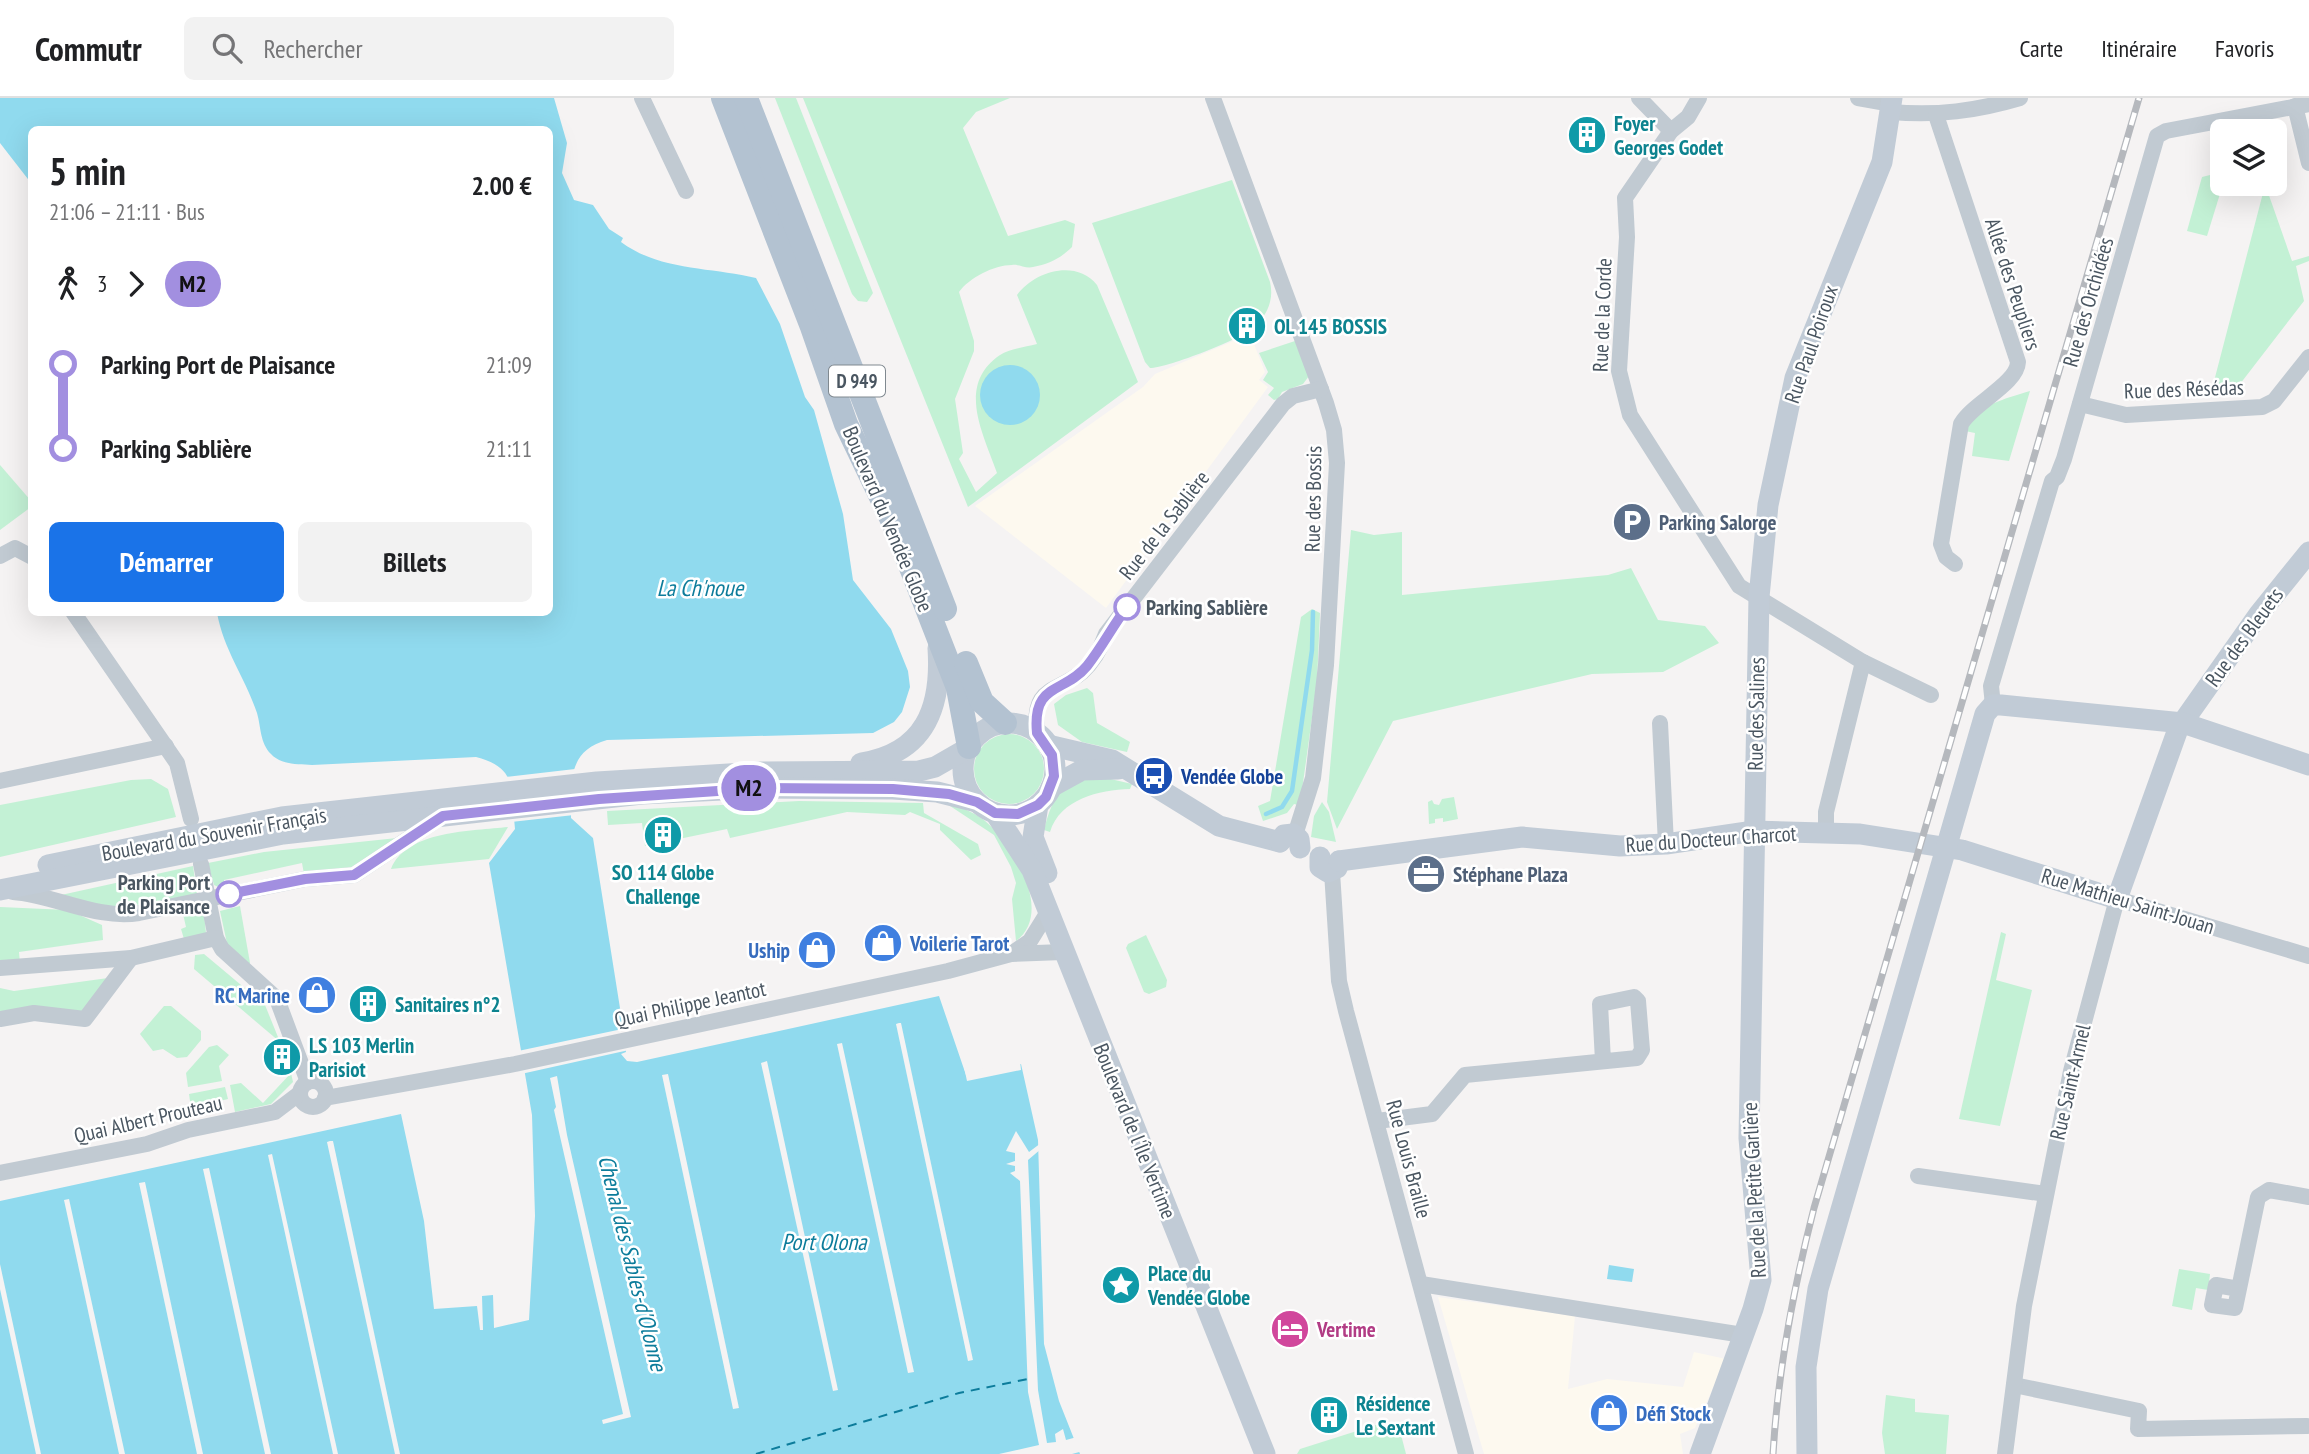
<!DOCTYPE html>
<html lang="fr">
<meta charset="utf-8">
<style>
body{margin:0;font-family:"PT Sans Narrow",sans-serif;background:#f2f2f2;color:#202124;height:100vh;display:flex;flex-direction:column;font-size:26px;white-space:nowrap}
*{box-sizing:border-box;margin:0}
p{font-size:23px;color:#757577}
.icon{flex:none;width:38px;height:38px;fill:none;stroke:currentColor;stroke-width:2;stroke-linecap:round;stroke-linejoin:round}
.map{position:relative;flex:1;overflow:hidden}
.details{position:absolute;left:28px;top:28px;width:525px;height:490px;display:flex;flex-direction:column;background:#fff;border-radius:10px;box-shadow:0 7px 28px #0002}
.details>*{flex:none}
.badge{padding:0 14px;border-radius:23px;font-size:24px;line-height:46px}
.buttons{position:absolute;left:2210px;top:21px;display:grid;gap:14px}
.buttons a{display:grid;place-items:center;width:77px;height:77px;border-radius:10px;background:#fff;box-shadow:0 7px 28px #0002;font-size:35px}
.map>.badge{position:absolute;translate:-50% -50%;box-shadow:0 0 0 4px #fff}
.legs{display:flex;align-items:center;gap:10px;height:77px;padding:0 21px;font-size:23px}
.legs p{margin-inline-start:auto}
.headline{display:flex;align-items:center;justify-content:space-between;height:119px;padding:0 21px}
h1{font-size:38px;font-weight:700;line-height:52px}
.cta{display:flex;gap:14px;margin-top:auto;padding:14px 21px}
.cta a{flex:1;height:80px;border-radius:10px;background:#1a73e8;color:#fff;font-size:28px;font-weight:700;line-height:80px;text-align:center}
.cta a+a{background:#f2f2f2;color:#202124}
ul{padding:0 21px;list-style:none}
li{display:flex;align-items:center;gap:24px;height:84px;font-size:26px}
li i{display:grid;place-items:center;width:10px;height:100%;margin:0 9px;background:currentColor}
li i::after{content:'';width:18px;height:18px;margin:-9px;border:5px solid;border-radius:50%;background:#fff}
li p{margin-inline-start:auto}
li:first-child i{background:linear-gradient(#0000 50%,currentColor 0)}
li:last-child i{background:linear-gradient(currentColor 50%,#0000 0)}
header{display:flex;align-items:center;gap:42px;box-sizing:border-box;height:98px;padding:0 35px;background:#fff;border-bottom:2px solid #e0e0e0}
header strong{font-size:33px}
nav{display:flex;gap:38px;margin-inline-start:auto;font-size:24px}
.search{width:490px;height:63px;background:#f2f2f2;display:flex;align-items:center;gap:18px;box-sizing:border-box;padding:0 24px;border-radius:10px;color:#757577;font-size:26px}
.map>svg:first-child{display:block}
.commercial{fill:#fdf9ef}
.green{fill:#c3f1d5}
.water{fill:#90daee}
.pier{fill:#f5f3f3}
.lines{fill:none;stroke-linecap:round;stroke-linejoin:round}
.stream{stroke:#90daee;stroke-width:4.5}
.ferry{stroke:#0c7c9b;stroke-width:2;stroke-dasharray:9 7;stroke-linecap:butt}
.street{stroke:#c1cad2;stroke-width:16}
.secondary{stroke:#c1cbd6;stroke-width:21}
.primary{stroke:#b3c2d1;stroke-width:24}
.rail-casing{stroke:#b5b8bd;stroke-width:7}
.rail{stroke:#fff;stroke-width:4.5;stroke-dasharray:13;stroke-linecap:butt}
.line-1-casing{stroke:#fff;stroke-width:16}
.line-1{stroke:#a28fe0;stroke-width:10}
.stop-1-dot{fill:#fff;stroke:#a28fe0;stroke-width:3.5}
.labels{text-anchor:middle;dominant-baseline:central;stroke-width:5;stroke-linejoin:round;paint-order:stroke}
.shield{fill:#fff;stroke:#808990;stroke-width:2}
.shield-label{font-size:19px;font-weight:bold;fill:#4a5661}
.culture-label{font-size:21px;font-weight:bold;fill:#0d838f;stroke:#fff;text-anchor:start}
.street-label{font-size:21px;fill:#4a5661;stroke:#fff}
.service-label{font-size:21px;font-weight:bold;fill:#4e5e75;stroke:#fff;text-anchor:start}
.stop-label{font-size:21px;font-weight:bold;fill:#4a5661;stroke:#fff;text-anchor:start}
.transit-label{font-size:21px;font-weight:bold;fill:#164399;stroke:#fff;text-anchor:start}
.shop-label{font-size:21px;font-weight:bold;fill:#366cbe;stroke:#fff;text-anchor:start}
.hotel-label{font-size:21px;font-weight:bold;fill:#b23c85;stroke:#fff;text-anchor:start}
.water-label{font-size:23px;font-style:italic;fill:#0c7c9b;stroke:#fff}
</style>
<header>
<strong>Commutr</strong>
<div class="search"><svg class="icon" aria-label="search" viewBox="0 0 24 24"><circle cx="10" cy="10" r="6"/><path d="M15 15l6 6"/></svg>Rechercher</div>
<nav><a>Carte</a><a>Itinéraire</a><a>Favoris</a></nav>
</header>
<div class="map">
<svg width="2309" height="1356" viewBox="0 0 2309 1356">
<rect width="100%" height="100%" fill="#f5f3f3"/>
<g class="commercial">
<polygon points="1250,236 1265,274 1259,282 1268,289 1106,510 975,408 1143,289 1155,276"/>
<polygon points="1438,1199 1575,1218 1568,1291 1607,1281 1683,1289 1694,1254 1726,1261 1695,1330 1680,1336 1683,1356 1484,1356"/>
</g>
<g class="green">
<polygon points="775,0 796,0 873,195 867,204 858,203 852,196"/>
<path d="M803 0H1010L976 14 963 30 1008 138 1065 122 1075 126 1072 149C1061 160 1049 166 1033 169 1026 171 1019 166 1012 167 994 167 969 180 959 194L974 243V253L955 301 963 355 959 361 976 394 997 375C983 335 956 287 1000 257 1010 251 1025 249 1037 246L1017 197C1035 173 1076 161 1097 187L1138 284 968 409Z"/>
<polygon points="2222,74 2223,86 2207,138 2187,133 2202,79"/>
<path d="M1232 82 1270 184C1274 201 1268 215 1256 228 1245 240 1167 270 1150 270L1145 264 1092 125Z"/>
<polygon points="2247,86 2265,86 2292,163 2309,158 2309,163 2296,168 2304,203 2240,286 2212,291 2264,91"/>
<polygon points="1295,243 1309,278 1303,286 1282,294 1278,301 1274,302 1268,297 1274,290 1263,282 1268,274 1259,255"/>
<path d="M2030 293 2009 363 1972 358 1975 335 1965 333C1973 308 2007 300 2030 293Z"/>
<polygon points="0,367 32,404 31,409 0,432"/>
<polygon points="1351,432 1374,437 1402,434 1402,497 1608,477 1631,470 1658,522 1705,528 1719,545 1663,574 1592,576 1393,623 1337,731 1327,704"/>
<polygon points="1312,511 1320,515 1317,584 1302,692 1298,707 1294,706 1287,715 1263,723 1258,708 1270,703 1301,519"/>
<polygon points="1087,590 1093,595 1097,625 1130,644 1127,654 1082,644 1058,627 1054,606 1066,597"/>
<circle cx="1009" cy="671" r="35"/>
<path d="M1102 679 1132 686 1130 691C1099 692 1060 701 1050 734L1044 732C1054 693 1063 684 1102 679Z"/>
<polygon points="151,681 168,691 176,719 0,759 0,707 131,682"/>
<polygon points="1454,699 1458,721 1443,724 1443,720 1435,721 1435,725 1429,726 1428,704 1432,702 1434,706 1439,707 1442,701"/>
<polygon points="799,703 923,705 924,715 978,746 981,757 971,762 940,732 940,726 910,714 905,717 847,714 730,740 727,731 645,748 642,725 608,727 607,713"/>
<path d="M944 704C958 708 972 713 984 722 1012 745 1055 814 1016 843L1012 801 1016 785 1011 769 994 737Z"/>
<polygon points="1322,704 1329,714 1336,744 1311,739 1314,718"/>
<path d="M508 729 489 761 391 771C406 732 473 733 508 729Z"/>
<polygon points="397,740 353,772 304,776 302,765 224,782 225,792 214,787 208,765 264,754"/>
<polygon points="193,768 197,796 184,801 116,812 61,797"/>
<polygon points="240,808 250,865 247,867 228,850 220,813"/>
<polygon points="0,809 68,812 102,827 103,842 19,854 20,865 0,865"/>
<polygon points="196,814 204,816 206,835 184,841 181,831 186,829 183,816"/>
<polygon points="2001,834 2006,836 1996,882 2032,892 2000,1028 1959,1021"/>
<polygon points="1146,837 1167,882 1166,889 1149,896 1144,894 1126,850 1128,846"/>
<polygon points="204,856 265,907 280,944 194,871 195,857"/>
<polygon points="108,880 82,915 0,916 0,890 14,893"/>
<polygon points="164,908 171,908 201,933 201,942 187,959 177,960 163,951 153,953 140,936"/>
<polygon points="217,947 229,957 219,968 222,983 188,989 186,975 209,949"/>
<polygon points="291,975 293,984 271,1006 235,1014 230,987 241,985 263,1005"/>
<polygon points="225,989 228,1001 191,1010 189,996"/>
<polygon points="2179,1171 2210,1176 2208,1192 2196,1190 2192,1212 2172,1208"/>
<polygon points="1886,1297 1915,1301 1915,1314 1949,1317 1946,1356 1885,1356 1882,1335"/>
<polygon points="1382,1325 1399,1329 1406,1356 1297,1356 1300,1351"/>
</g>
<g class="water">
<path d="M0 0H554L567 45 562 75 574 102 593 107 609 131 623 140 621 144C660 173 711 169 756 180L780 226 805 299 814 312 843 416 853 482 891 531 908 573 910 589 902 614 894 624 873 635 607 642C567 653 571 685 571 720L593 740 623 929 626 954 621 956 627 963 637 964 939 898 966 977 1021 966 1038 1042 1044 1246 1059 1303 1080 1356H0V1103L401 1016 424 1123 434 1211 477 1208 480 1232H483L482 1198 493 1197 494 1230 529 1222 535 1118 532 1017 489 765 515 731C511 693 519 670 476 659L312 667C298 666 281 667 271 656 260 645 261 629 257 615 245 579 224 553 217 515L550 514V32H32L31 85 0 45Z"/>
<circle cx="1010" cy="297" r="30"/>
<polygon points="1609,1167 1634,1171 1632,1184 1607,1181"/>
</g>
<g class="pier">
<polygon points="575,671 574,717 511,724 505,679"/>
<polygon points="899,925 901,925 973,1262 968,1263 896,926"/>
<polygon points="627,930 629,952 521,976 518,953"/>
<polygon points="956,931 969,973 1020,963 1021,972 967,983"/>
<polygon points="842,945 914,1274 908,1275 837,946"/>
<polygon points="767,963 838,1292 833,1293 761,965"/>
<polygon points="668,976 739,1310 733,1311 662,977"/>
<polygon points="557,978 567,1037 631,1319 603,1326 602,1322 623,1316 554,1012 556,1009 550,980"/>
<polygon points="1016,1033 1029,1054 1041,1045 1041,1051 1028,1062 1038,1292 1047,1345 1056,1344 1055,1336 1063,1331 1066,1342 1077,1339 1083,1353 1072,1356 999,1356 1039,1347 1028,1294 1020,1083 1010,1075 1015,1073 1015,1068 1006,1066 1015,1063 1015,1055 1006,1053"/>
<polygon points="330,1043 333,1043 400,1356 395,1356 327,1044"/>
<polygon points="272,1056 338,1356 333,1356 268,1057"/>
<polygon points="209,1070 271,1356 265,1356 203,1071"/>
<polygon points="145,1084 203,1356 197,1356 139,1085"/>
<polygon points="69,1101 125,1356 119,1356 64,1102"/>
<polygon points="0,1166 41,1356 36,1356 0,1191"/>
</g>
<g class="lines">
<polyline class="stream" points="1266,716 1282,709 1292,693 1312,552 1313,514"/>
<polyline class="ferry" points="756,1356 959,1295 1028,1281"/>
<g class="street">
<polyline points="642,0 686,93"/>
<polyline points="1213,0 1326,305 1334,332 1337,365 1326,567 1313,680 1295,737"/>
<polyline points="1639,0 1671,33"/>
<polyline points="1699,0 1688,19 1671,33 1625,100 1627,139 1619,273 1630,317 1739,488 1863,564 1931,597"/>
<polyline points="1858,0 1892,6"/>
<polyline points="2295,8 2309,65"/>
<path d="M1891 14C1937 18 1976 13 2020 0"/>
<path d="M1936 17 2018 264C2017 286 1973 305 1961 326L1941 446 1946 459 1955 466"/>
<polyline points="2080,306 2126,317 2262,309 2274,303 2309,259"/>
<polyline points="0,458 15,450 32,459"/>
<polyline points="73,514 177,665 191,721"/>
<polyline points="1993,607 1991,588 2052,383 2057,379 2064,361 2157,38 2166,33 2309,6"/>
<polyline points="1660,625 1666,746"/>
<path d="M1037 635C1032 587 1055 596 1082 574 1093 564 1101 550 1106 536L1283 306 1293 298 1321 291"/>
<polyline points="0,683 166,648"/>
<polyline points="1826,735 1826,714 1863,564"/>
<polyline points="201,766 216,840 222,851 277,901 308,984"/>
<polyline points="1332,774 1339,883 1346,913 1466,1356"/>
<path d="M13 794C55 797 97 822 139 815L305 781 354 777 438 721"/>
<polyline points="1011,856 1030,843 1048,814"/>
<polyline points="0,870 131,860 216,840"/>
<polyline points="0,921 34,915 85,921 131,860"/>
<circle cx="313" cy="996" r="13"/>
<polyline points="325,1000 515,966 948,873 1011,856 1063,854"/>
<polyline points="1377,1023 1432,1016 1465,977 1637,960 1642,952 1638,903 1634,899 1600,906 1603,963"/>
<polyline points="0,1075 147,1046 188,1032 275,1014 300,995"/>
<polyline points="1918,1078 2046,1096"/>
<polyline points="1421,1186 1743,1237"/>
<polyline points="2239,1191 2216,1187 2212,1207 2235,1210 2258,1099 2269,1092 2309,1099"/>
<polyline points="2014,1287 2139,1313 2138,1331 2307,1328"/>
<polyline points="2005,1356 2024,1208 2071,973 2117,801 2309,858"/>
</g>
<g class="secondary">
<circle cx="1009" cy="671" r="46"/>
<polyline points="1048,647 1112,662 1219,728 1280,744"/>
<path d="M861 665C925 655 942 610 938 550"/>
<polyline points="1051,689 1082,672 1118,671"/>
<polyline points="1038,707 1033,739 1047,775"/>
<polyline points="995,715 1032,772 1265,1356"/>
<polyline points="1280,744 1284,737 1293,736 1299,741 1300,750"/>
<polyline points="1320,759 1320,769 1328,774 1337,770 1339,763"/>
<polyline points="1339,763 1522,739 1620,748 1666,746 1754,733 1860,736 1962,752 2117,801 2178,631 2259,516 2309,454"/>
<polyline points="48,767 282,719 597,684 761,674 919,673 935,669 968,650"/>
<polyline points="0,792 283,736 642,696 762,690 893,691 937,694 977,704"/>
<polyline points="1700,1356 1753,1211 1761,1182 1749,1040 1759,499 1768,407 1795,280 1882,64 1892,0"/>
<polyline points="1807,1356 1806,1269 1818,1191 1985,616 1993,607 2001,607 2183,625 2309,667"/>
</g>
<g class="primary">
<polyline points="723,0 812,229 846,326 894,426 958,590 969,649"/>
<polyline points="746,0 945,511"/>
<polyline points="966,565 982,604 1005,625"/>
</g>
<g class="rail-casing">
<path id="rail" d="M1773 1356C1778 1272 1793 1192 1814 1110L2139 0"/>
</g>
<use href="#rail" class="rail"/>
</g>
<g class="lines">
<g class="line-1-casing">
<path id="line-1" d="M229 796 305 781 354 777 443 718 599 701 762 690 893 691 949 696 977 704 995 715 1018 716 1038 707 1046 699 1054 678 1052 657 1037 635C1032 584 1064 596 1087 568 1102 549 1112 529 1127 509"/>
</g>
<use href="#line-1" class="line-1"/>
</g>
<defs>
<g id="building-disc" transform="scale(2.0125)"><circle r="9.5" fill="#0f9aa8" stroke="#fff"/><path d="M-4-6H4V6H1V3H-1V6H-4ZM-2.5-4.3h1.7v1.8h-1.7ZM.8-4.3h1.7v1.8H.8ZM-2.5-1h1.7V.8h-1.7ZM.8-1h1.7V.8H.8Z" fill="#fff"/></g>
<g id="parking-disc" transform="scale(2.0125)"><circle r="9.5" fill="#5c6f8a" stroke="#fff"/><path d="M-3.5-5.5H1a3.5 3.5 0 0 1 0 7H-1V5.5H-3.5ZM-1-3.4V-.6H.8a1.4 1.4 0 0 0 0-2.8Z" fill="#fff"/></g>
<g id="bus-disc" transform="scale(2.0125)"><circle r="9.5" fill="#1a4fb4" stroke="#fff"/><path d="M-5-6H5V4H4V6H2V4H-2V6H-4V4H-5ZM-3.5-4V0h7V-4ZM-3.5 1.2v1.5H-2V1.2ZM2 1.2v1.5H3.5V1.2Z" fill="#fff"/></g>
<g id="office-disc" transform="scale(2.0125)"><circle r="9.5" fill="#5c6f8a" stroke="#fff"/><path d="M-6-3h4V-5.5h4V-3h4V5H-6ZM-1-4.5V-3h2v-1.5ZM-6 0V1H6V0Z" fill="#fff"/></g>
<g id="shop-disc" transform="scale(2.0125)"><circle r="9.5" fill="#3f7fe0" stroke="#fff"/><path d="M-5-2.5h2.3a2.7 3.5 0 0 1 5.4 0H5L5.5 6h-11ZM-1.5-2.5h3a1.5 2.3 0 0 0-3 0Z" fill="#fff"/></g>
<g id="sight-disc" transform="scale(2.0125)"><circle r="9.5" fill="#0f9aa8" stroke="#fff"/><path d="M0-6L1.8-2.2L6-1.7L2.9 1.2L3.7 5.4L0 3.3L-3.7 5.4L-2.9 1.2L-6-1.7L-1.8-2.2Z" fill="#fff"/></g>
<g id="hotel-disc" transform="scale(2.0125)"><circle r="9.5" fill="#d1479c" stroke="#fff"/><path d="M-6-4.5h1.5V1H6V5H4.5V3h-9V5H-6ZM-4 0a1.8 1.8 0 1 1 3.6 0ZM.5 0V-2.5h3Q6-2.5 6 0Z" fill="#fff"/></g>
</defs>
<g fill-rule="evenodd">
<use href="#building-disc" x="1587" y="37"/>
<use href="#building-disc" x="1247" y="228"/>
<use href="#parking-disc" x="1632" y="424"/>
<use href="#bus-disc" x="1154" y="678"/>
<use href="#building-disc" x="663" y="737"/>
<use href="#office-disc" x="1426" y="776"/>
<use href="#shop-disc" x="883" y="845"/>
<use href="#shop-disc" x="817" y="852"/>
<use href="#shop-disc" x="317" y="897"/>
<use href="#building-disc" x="368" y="906"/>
<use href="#building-disc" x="282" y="959"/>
<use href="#sight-disc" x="1121" y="1187"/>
<use href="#hotel-disc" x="1290" y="1231"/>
<use href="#shop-disc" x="1609" y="1315"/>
<use href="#building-disc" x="1329" y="1317"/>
</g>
<g class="stop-1-dot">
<circle cx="1127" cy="509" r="12"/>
<circle cx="229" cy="796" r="12"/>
</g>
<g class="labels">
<rect class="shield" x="829" y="267.5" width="56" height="31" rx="5"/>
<g class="shield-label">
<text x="857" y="283">D 949</text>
</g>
<g class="culture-label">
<text x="1614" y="25">Foyer<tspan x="1614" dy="24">Georges Godet</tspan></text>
<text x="1274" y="228">OL 145 BOSSIS</text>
<text x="663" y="774" text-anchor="middle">SO 114 Globe<tspan x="663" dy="24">Challenge</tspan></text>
<text x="395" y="906">Sanitaires n°2</text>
<text x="309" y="947">LS 103 Merlin<tspan x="309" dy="24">Parisiot</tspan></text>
<text x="1148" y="1175">Place du<tspan x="1148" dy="24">Vendée Globe</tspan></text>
<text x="1356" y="1305">Résidence<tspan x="1356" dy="24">Le Sextant</tspan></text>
</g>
<g class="street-label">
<text transform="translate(2013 186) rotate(72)">Allée des Peupliers</text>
<text transform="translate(2088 204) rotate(-74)">Rue des Orchidées</text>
<text transform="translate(1602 217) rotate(-88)">Rue de la Corde</text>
<text transform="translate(1811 246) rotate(-71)">Rue Paul Poiroux</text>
<text transform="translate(2184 291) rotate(-2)">Rue des Résédas</text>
<text transform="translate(1313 401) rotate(-89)">Rue des Bossis</text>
<text transform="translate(888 421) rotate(67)">Boulevard du Vendée Globe</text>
<text transform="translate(1164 427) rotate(-52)">Rue de la Sablière</text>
<text transform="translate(2244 539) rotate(-54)">Rue des Bleuets</text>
<text transform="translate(1756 616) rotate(-89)">Rue des Salines</text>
<text transform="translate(214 736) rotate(-10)">Boulevard du Souvenir Français</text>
<text transform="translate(1711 741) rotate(-4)">Rue du Docteur Charcot</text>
<text transform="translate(2128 803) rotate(17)">Rue Mathieu Saint-Jouan</text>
<text transform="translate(690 906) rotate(-12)">Quai Philippe Jeantot</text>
<text transform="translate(2070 984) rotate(-77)">Rue Saint-Armel</text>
<text transform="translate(148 1021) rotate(-13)">Quai Albert Prouteau</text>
<text transform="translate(1135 1033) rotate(68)">Boulevard de l'Île Vertime</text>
<text transform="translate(1409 1061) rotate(75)">Rue Louis Braille</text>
<text transform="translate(1754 1092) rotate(-93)">Rue de la Petite Garlière</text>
</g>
<g class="service-label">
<text x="1659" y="424">Parking Salorge</text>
<text x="1453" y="776">Stéphane Plaza</text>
</g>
<g class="stop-label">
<text x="1146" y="509">Parking Sablière</text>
<text x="210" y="784" text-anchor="end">Parking Port<tspan x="210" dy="24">de Plaisance</tspan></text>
</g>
<g class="transit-label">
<text x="1181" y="678">Vendée Globe</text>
</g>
<g class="shop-label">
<text x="910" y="845">Voilerie Tarot</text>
<text x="790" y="852" text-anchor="end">Uship</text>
<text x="290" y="897" text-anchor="end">RC Marine</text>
<text x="1636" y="1315">Défi Stock</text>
</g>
<g class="hotel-label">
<text x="1317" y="1231">Vertime</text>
</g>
<g class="water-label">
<text x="700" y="489">La Ch'noue</text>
<text x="824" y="1143">Port Olona</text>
<text transform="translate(633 1165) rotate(76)">Chenal des Sables-d'Olonne</text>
</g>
</g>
</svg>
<div class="buttons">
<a><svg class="icon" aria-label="layers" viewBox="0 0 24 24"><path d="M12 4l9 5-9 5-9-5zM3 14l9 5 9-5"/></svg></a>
</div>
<b class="badge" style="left:749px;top:690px;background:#a28fe0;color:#111">M2</b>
<section class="details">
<div class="headline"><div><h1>5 min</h1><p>21:06 – 21:11 · Bus</p></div><b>2.00 €</b></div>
<div class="legs"><svg class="icon" aria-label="walk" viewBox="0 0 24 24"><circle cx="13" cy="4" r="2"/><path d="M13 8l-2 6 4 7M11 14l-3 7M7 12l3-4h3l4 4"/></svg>3<svg class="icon" aria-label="forward" viewBox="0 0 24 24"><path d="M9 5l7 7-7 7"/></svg><b class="badge" style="background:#a28fe0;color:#111">M2</b></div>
<ul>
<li><i style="color:#a28fe0"></i><b>Parking Port de Plaisance</b><p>21:09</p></li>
<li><i style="color:#a28fe0"></i><b>Parking Sablière</b><p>21:11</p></li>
</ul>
<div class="cta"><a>Démarrer</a><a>Billets</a></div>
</section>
</div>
